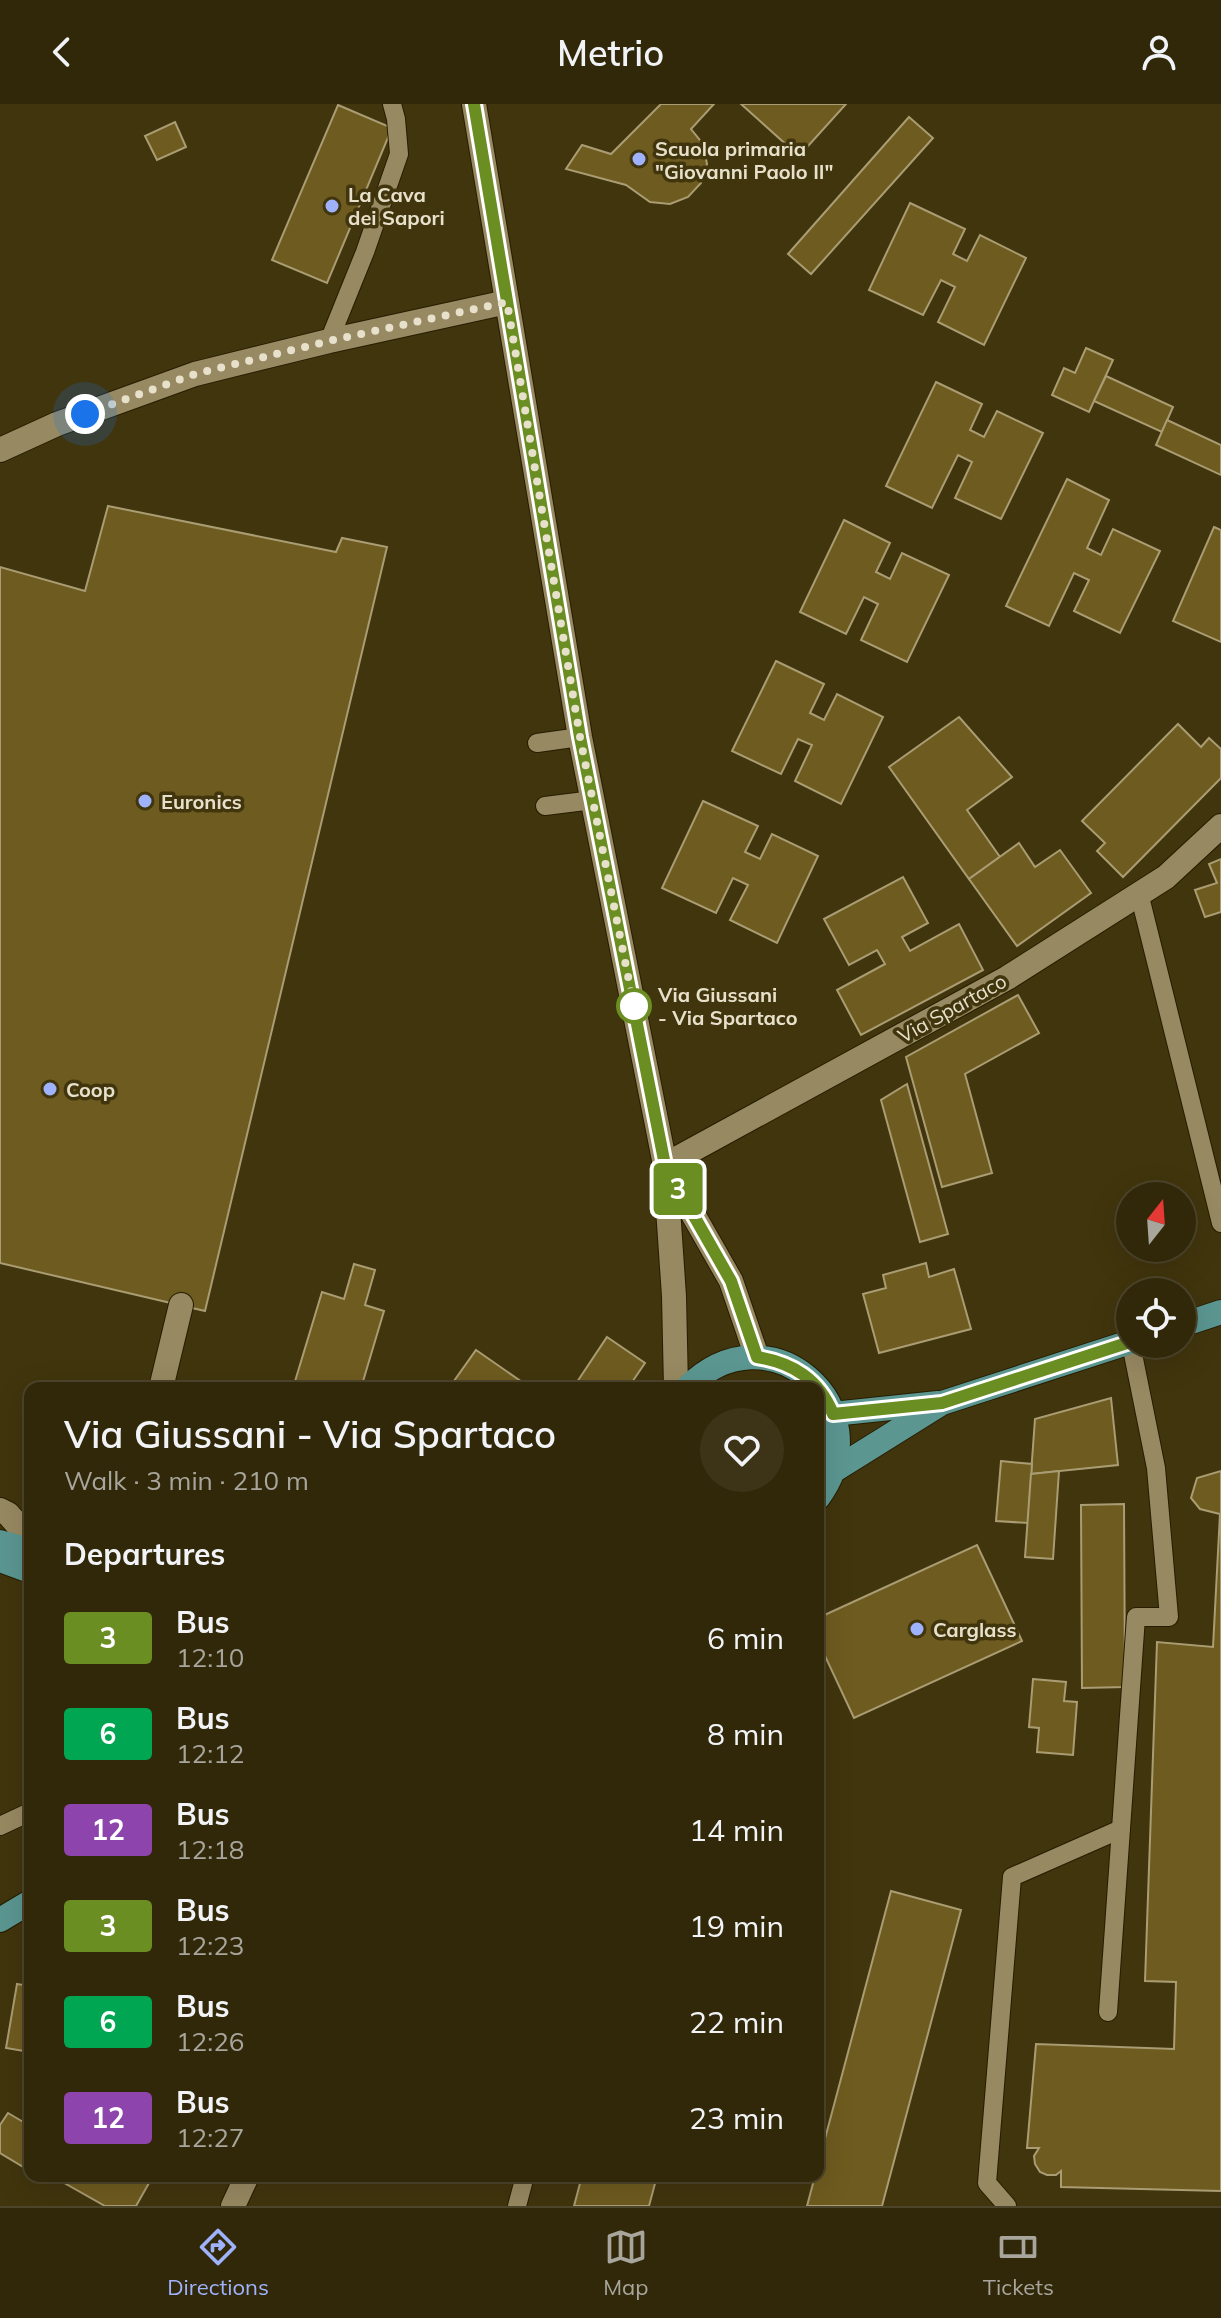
<!DOCTYPE html>
<meta charset="utf-8">
<style>
body{margin:0;font-family:Mulish,sans-serif;background:#3d3418;color:#f1f3f6;height:100vh;display:flex;flex-direction:column;font-size:30px;white-space:nowrap}
*{box-sizing:border-box;margin:0}
p{font-size:26px;color:#a8a69c}
.icon{flex:none;width:44px;height:44px;fill:none;stroke:currentColor;stroke-width:2;stroke-linecap:round;stroke-linejoin:round}
.map{position:relative;flex:1;overflow:hidden}
.drawer{position:absolute;left:24px;top:1278px;width:800px;height:800px;display:flex;flex-direction:column;background:#31280a;border-radius:16px;box-shadow:0 8px 32px #0002,0 0 0 2px #4c442b}
.drawer>*{flex:none}
.badge{padding:0 16px;border-radius:6px;font-size:28px;line-height:52px}
.needle{width:52px;rotate:17deg}
.fabs{position:absolute;left:1116px;top:1078px;display:grid;gap:16px}
.fabs a{display:grid;place-items:center;width:80px;height:80px;border-radius:50%;background:#31280a;box-shadow:0 8px 32px #0002,0 0 0 2px #4c442b;font-size:40px}
.you{position:absolute;width:40px;height:40px;margin:-20px;border:6px solid #fff;border-radius:50%;background:#1a73e8;box-shadow:0 0 0 12px #1a73e833}
.map>.badge{position:absolute;translate:-50% -50%;box-shadow:0 0 0 4px #fff}
h2{padding:0 40px;font-size:30px;line-height:72px}
.round{display:grid;place-items:center;flex:none;width:84px;height:84px;border-radius:42px;background:#3d3418}
.overview{display:flex;align-items:center;justify-content:space-between;height:136px;padding:0 40px}
h1{font-size:38px;font-weight:600;line-height:60px}
ul{padding:0;list-style:none}
li{display:flex;align-items:center;gap:24px;height:96px;padding:0 40px}
li div{flex:1}
li b{display:block;font-size:30px}
li em{font-style:normal}
li .badge{min-width:88px;font-weight:700;text-align:center}
header{display:flex;justify-content:space-between;align-items:center;height:104px;padding:0 40px;background:#31280a;font-size:36px;font-weight:600}
.menu{display:flex;justify-content:space-around;align-items:center;height:112px;border-top:2px solid #4c442b;background:#31280a;font-size:22px;color:#a8a69c}
.menu a{display:grid;justify-items:center;gap:4px}
.menu .on{color:#9fb3fd}
.map>svg:first-child{display:block}
.building{fill:#6e5b1f;stroke:#aa9c73;stroke-width:2}
.lines{fill:none;stroke-linecap:round;stroke-linejoin:round}
.lane-casing{stroke:#261d01;stroke-width:20}
.street-casing{stroke:#261d01;stroke-width:26}
.primary-casing{stroke:#261d01;stroke-width:26}
.lane{stroke:#978961;stroke-width:18}
.street{stroke:#978961;stroke-width:24}
.primary{stroke:#5b9691;stroke-width:24}
.line-casing{stroke:#fff;stroke-width:18}
.line{stroke:#6b8e23;stroke-width:12}
.walk{stroke:#e7e0cb;stroke-width:8;stroke-dasharray:0 14.4}
.poi-dot{fill:#9fb3fd;stroke:#41350d;stroke-width:3}
.stop-dot{fill:#fff;stroke:#6b8e23;stroke-width:4}
.labels{text-anchor:middle;dominant-baseline:central;stroke-width:7;stroke-linejoin:round;paint-order:stroke}
.poi-label{font-size:20px;font-weight:bold;fill:#e7e0cb;stroke:#41350d;text-anchor:start}
.stop-label{font-size:20px;font-weight:bold;fill:#e7e0cb;stroke:#41350d;text-anchor:start}
.street-label{font-size:20px;fill:#e7e0cb;stroke:#41350d}
</style>
<header><svg class="icon" aria-label="back" viewBox="0 0 24 24"><path d="M15 5l-7 7 7 7"/></svg>Metrio<svg class="icon" aria-label="person" viewBox="0 0 24 24"><circle cx="12" cy="8" r="4"/><path d="M4 21q1-7 8-7t8 7"/></svg></header>
<div class="map">
<svg width="1221" height="2102" viewBox="0 0 1221 2102">
<rect width="100%" height="100%" fill="#41350d"/>
<g class="building">
<polygon points="661,0 714,0 691,25 703,40 707,60 701,79 688,93 670,100 650,98 626,81 566,65 582,41 611,50"/>
<polygon points="741,0 846,0 799,52"/>
<polygon points="338,1 392,24 327,179 272,156"/>
<polygon points="909,13 933,34 811,170 788,150"/>
<polygon points="175,18 186,43 157,56 145,32"/>
<polygon points="910,99 965,125 953,150 967,157 980,131 1026,154 984,241 938,218 955,183 941,176 923,211 869,186"/>
<polygon points="1086,244 1113,256 1089,308 1052,291 1064,264 1075,269"/>
<polygon points="1106,272 1173,303 1162,328 1094,297"/>
<polygon points="936,278 982,300 970,326 984,333 997,307 1043,329 1001,415 955,394 972,358 958,351 932,404 886,382"/>
<polygon points="1167,316 1221,341 1221,371 1156,341"/>
<polygon points="1067,375 1109,396 1087,444 1101,451 1113,425 1160,447 1120,529 1074,507 1089,476 1074,469 1049,522 1006,502"/>
<polygon points="108,402 336,448 342,434 387,443 205,1207 0,1159 0,463 85,487"/>
<polygon points="844,416 890,439 876,468 890,475 902,449 949,471 907,558 861,536 878,500 864,493 846,530 800,508"/>
<polygon points="1214,423 1221,426 1221,538 1173,517"/>
<polygon points="776,557 824,580 810,609 824,616 837,590 883,613 841,700 795,677 812,641 798,635 781,670 732,647"/>
<polygon points="959,613 1012,673 967,706 1000,753 969,775 889,663"/>
<polygon points="1178,620 1201,643 1209,634 1221,645 1221,674 1123,773 1097,747 1105,739 1082,717"/>
<polygon points="703,697 758,722 745,748 760,755 772,730 818,752 777,839 730,816 748,781 733,774 716,809 662,784"/>
<polygon points="1019,739 1035,763 1060,746 1091,789 1017,842 969,775"/>
<polygon points="1221,755 1221,808 1205,813 1195,786 1217,779 1209,760"/>
<polygon points="903,773 928,819 902,833 910,847 959,820 983,866 861,931 837,886 885,860 877,846 849,861 824,815"/>
<polygon points="1018,891 1039,929 965,970 992,1069 942,1083 906,953"/>
<polygon points="907,980 948,1130 920,1138 881,996"/>
<polygon points="926,1159 929,1173 954,1165 971,1225 879,1249 863,1190 886,1184 883,1171"/>
<polygon points="354,1160 375,1166 365,1201 384,1207 361,1284 293,1284 322,1188 344,1195"/>
<polygon points="607,1233 645,1259 628,1284 573,1284"/>
<polygon points="476,1246 522,1278 517,1284 449,1284"/>
<polygon points="1111,1294 1118,1361 1031,1370 1035,1315"/>
<polygon points="1001,1357 1032,1360 1028,1419 996,1417"/>
<polygon points="1059,1367 1053,1455 1025,1453 1031,1370"/>
<polygon points="1221,1367 1221,2087 1061,2083 1061,2067 1056,2071 1047,2071 1040,2068 1035,2060 1034,2052 1039,2044 1027,2044 1036,1940 1174,1945 1176,1878 1145,1877 1157,1538 1213,1543 1220,1410 1200,1405 1191,1394 1197,1374"/>
<polygon points="1124,1400 1125,1583 1082,1584 1081,1401"/>
<polygon points="977,1441 1022,1537 854,1614 818,1537 818,1514"/>
<polygon points="1033,1575 1066,1578 1064,1597 1077,1598 1073,1651 1037,1648 1039,1624 1029,1623"/>
<polygon points="891,1787 961,1806 882,2102 807,2102 815,2072 818,2072 818,2061"/>
<polygon points="17,1880 30,1882 30,1948 6,1944"/>
<polygon points="8,2009 30,2022 30,2067 0,2049 0,2021"/>
<polygon points="52,2072 153,2072 136,2102 105,2102"/>
<polygon points="582,2072 657,2072 649,2102 574,2102"/>
</g>
<g class="lines">
<g class="lane-casing">
<g id="lane">
<polyline points="329,237 365,148 399,50 396,15 392,0"/>
<polyline points="537,639 580,633"/>
<polyline points="545,702 593,696"/>
<polyline points="1139,789 1221,1119"/>
<polyline points="0,1722 30,1708"/>
<polyline points="1108,1908 1136,1513 1169,1513 1156,1364 1131,1240"/>
<polyline points="517,2102 525,2072"/>
<polyline points="1007,2102 987,2079 1012,1773 1121,1725"/>
</g>
</g>
<g class="street-casing">
<g id="street">
<polyline points="474,0 580,633 665,1061 674,1192 676,1284"/>
<polyline points="0,346 57,320 195,270 329,237 507,198"/>
<polyline points="665,1061 1007,874 1166,773 1221,722"/>
<polyline points="669,1068 731,1177 757,1253"/>
<polyline points="161,1284 181,1201"/>
<polyline points="0,1406 8,1410 30,1435"/>
<polyline points="233,2102 247,2072"/>
</g>
</g>
<g class="primary-casing">
<g id="primary">
<polyline points="1182,1221 1221,1208"/>
<path d="M687 1284C768 1201 885 1303 818 1394"/>
<polyline points="833,1310 938,1299"/>
<polyline points="833,1367 942,1299 1130,1238"/>
<polyline points="0,1438 30,1446"/>
<polyline points="0,1456 30,1467"/>
<polyline points="0,1816 30,1798"/>
</g>
</g>
<use href="#lane" class="lane"/>
<use href="#street" class="street"/>
<use href="#primary" class="primary"/>
</g>
<g class="lines">
<g class="line-casing">
<path id="line" d="M474 0 580 633 665 1061 731 1177 757 1253C793 1259 819 1275 833 1310L942 1299 1130 1238"/>
</g>
<use href="#line" class="line"/>
<polyline class="walk" points="85,310 195,270 329,237 507,198 580,633 634,902"/>
</g>
<g class="poi-dot">
<circle cx="639" cy="55" r="8"/>
<circle cx="332" cy="102" r="8"/>
<circle cx="145" cy="697" r="8"/>
<circle cx="50" cy="985" r="8"/>
<circle cx="917" cy="1525" r="8"/>
</g>
<circle class="stop-dot" cx="634" cy="902" r="16"/>
<g class="labels">
<g class="poi-label">
<text x="655" y="44">Scuola primaria<tspan x="655" dy="23">"Giovanni Paolo II"</tspan></text>
<text x="348" y="90">La Cava<tspan x="348" dy="23">dei Sapori</tspan></text>
<text x="161" y="697">Euronics</text>
<text x="66" y="985">Coop</text>
<text x="933" y="1525">Carglass</text>
</g>
<g class="stop-label">
<text x="658" y="890">Via Giussani<tspan x="658" dy="23">- Via Spartaco</tspan></text>
</g>
<g class="street-label">
<text transform="translate(952 904) rotate(-29)">Via Spartaco</text>
</g>
</g>
</svg>
<div class="fabs">
<a><svg class="needle" viewBox="-14 -14 28 28"><path d="M0-13l5 13h-10z" fill="#e53935"/><path d="M0 13l5-13h-10z" fill="#a8a69c"/></svg></a>
<a><svg class="icon" aria-label="locate" viewBox="0 0 24 24"><circle cx="12" cy="12" r="6"/><path d="M12 2v4M12 18v4M2 12h4M18 12h4"/></svg></a>
</div>
<div class="you" style="left:85px;top:310px"></div>
<b class="badge" style="left:678px;top:1085px;background:#6b8e23;color:#fff">3</b>
<section class="drawer">
<div class="overview"><div><h1>Via Giussani - Via Spartaco</h1><p>Walk · 3 min · 210 m</p></div><a class="round"><svg class="icon" aria-label="heart" viewBox="0 0 24 24"><path d="M12 20l-8-8c-3-5 5-10 8-4 3-6 11-1 8 4z"/></svg></a></div>
<h2>Departures</h2>
<ul>
<li><span class="badge" style="background:#6b8e23;color:#fff">3</span><div><b>Bus</b><p>12:10</p></div><em>6 min</em></li>
<li><span class="badge" style="background:#00a651;color:#fff">6</span><div><b>Bus</b><p>12:12</p></div><em>8 min</em></li>
<li><span class="badge" style="background:#8e44ad;color:#fff">12</span><div><b>Bus</b><p>12:18</p></div><em>14 min</em></li>
<li><span class="badge" style="background:#6b8e23;color:#fff">3</span><div><b>Bus</b><p>12:23</p></div><em>19 min</em></li>
<li><span class="badge" style="background:#00a651;color:#fff">6</span><div><b>Bus</b><p>12:26</p></div><em>22 min</em></li>
<li><span class="badge" style="background:#8e44ad;color:#fff">12</span><div><b>Bus</b><p>12:27</p></div><em>23 min</em></li>
</ul>
</section>
</div>
<nav class="menu">
<a class="on"><svg class="icon" aria-label="directions" viewBox="0 0 24 24"><path d="M12 3l9 9-9 9-9-9zM9 14v-3h6M13 9l2 2-2 2"/></svg>Directions</a>
<a><svg class="icon" aria-label="map" viewBox="0 0 24 24"><path d="M3 6l6-2 6 2 6-2v14l-6 2-6-2-6 2zM9 4v14M15 6v14"/></svg>Map</a>
<a><svg class="icon" aria-label="tickets" viewBox="0 0 24 24"><path d="M3 7h18v10H3zM15 7v10"/></svg>Tickets</a>
</nav>
